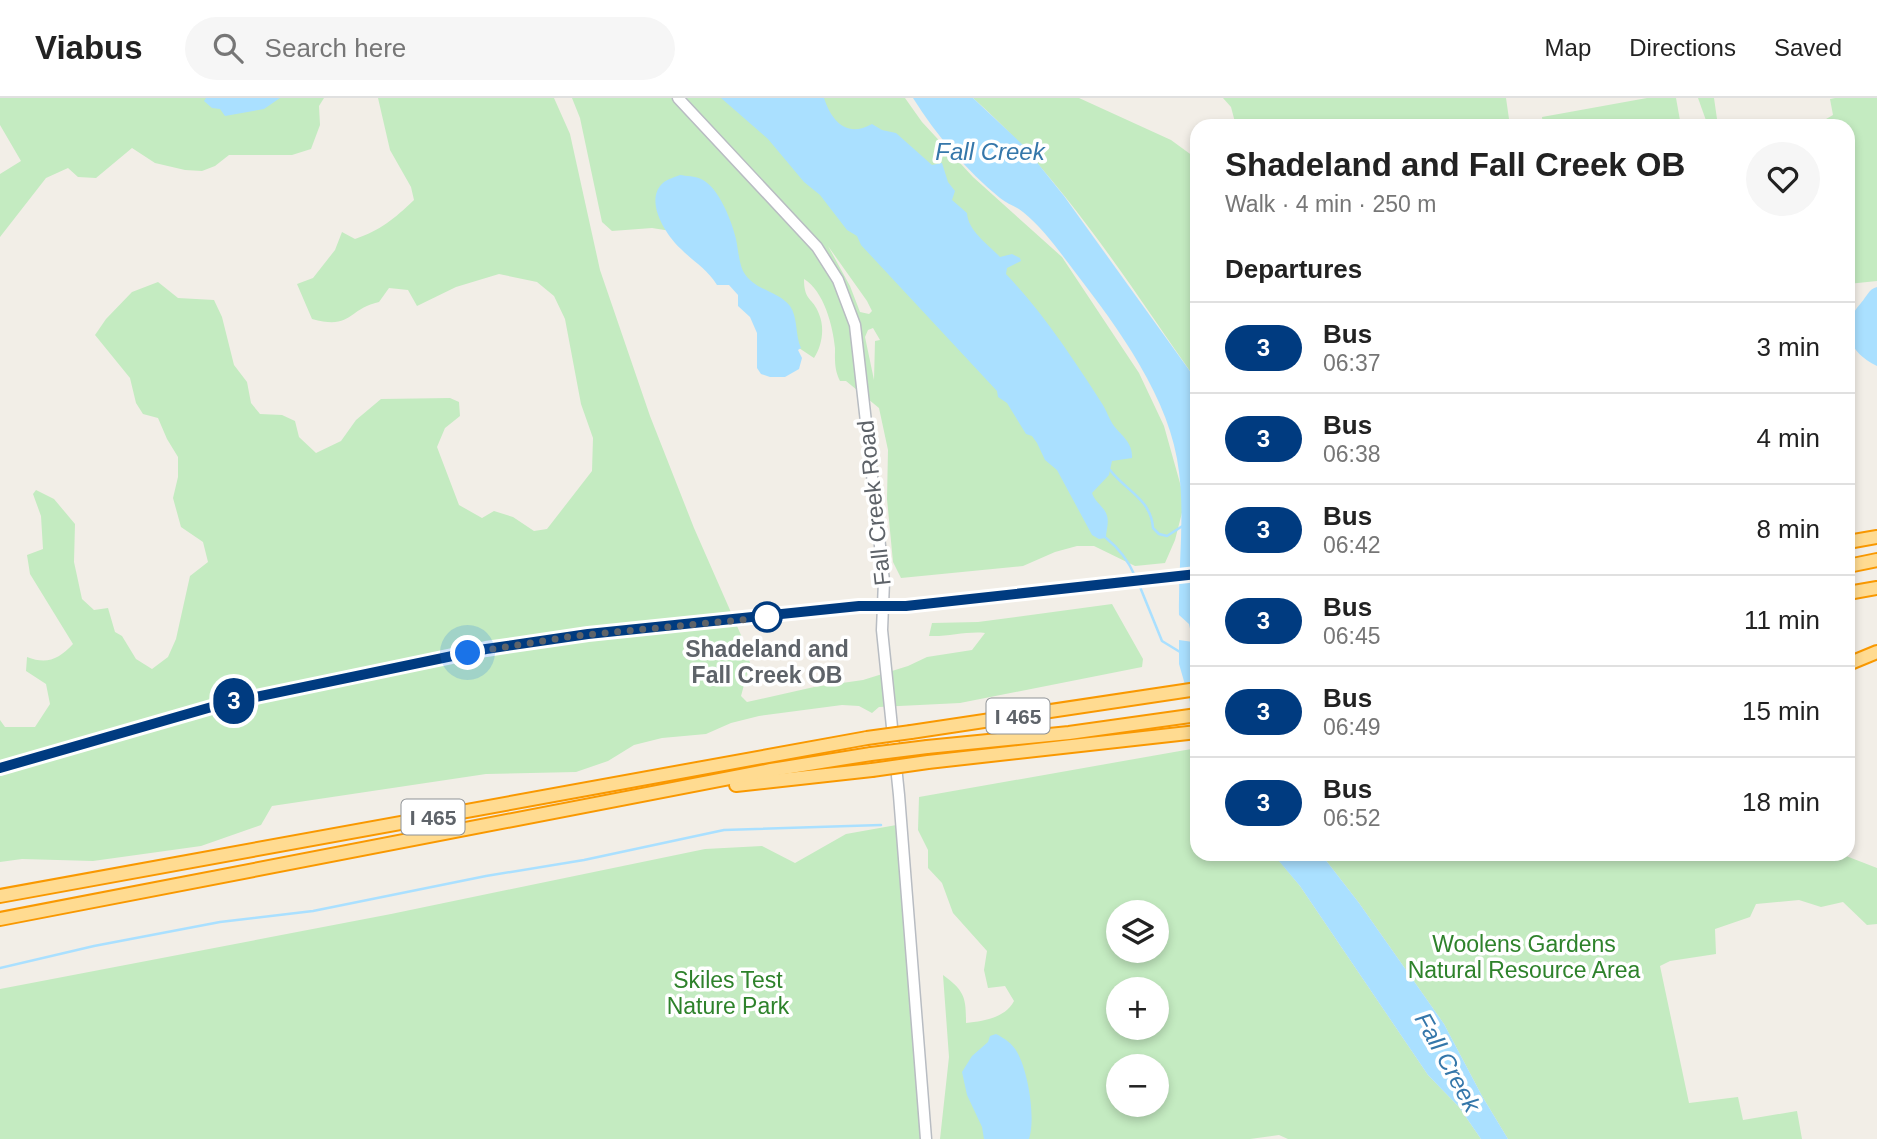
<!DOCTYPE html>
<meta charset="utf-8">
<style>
body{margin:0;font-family:Arial,sans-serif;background:#f6f6f6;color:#222;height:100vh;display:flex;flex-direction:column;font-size:26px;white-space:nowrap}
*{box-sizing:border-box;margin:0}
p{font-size:23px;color:#767676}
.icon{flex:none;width:38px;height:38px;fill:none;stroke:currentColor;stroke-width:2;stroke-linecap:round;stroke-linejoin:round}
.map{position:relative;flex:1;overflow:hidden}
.panel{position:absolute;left:1190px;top:21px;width:665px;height:742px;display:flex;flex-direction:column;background:#fff;border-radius:21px;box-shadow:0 4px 10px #0003}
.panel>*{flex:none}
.badge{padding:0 14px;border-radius:23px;font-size:24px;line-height:46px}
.tools{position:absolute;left:1106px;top:802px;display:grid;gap:14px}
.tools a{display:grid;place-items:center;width:63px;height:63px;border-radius:50%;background:#fff;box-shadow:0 4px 10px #0003;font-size:35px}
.you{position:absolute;width:35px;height:35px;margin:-18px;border:5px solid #fff;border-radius:50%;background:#1a73e8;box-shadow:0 0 0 10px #1a73e833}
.map>.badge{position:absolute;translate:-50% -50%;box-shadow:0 0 0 4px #fff}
h2{padding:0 35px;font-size:26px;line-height:63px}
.round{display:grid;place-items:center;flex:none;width:74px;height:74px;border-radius:37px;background:#f6f6f6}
.headline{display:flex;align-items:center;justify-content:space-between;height:119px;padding:0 35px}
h1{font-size:33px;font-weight:700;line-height:52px}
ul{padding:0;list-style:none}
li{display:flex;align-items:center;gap:21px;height:91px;padding:0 35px;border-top:2px solid #e0e0e0}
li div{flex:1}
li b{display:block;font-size:26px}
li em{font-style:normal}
li .badge{min-width:77px;font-weight:700;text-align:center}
header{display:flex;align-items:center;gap:42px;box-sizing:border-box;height:98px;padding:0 35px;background:#fff;border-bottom:2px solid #e0e0e0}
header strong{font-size:33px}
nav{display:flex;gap:38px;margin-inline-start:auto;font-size:24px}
.search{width:490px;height:63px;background:#f6f6f6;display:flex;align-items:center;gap:18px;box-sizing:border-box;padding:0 24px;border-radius:38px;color:#767676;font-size:26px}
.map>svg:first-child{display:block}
.green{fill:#c4ebc1;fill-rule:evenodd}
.water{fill:#aae0ff}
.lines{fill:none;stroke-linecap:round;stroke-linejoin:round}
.stream{stroke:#aae0ff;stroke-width:2.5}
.secondary-casing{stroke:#b8bcc2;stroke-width:13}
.primary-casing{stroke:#ffc253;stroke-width:14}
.motorway-casing{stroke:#f99800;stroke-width:16}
.secondary{stroke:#fff;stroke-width:10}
.primary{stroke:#ffecaf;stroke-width:10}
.motorway{stroke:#ffdb91;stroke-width:12}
.motorway-bridge-casing{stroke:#f99800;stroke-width:16;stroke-linecap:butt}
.motorway-bridge{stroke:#ffdb91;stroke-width:12}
.line-casing{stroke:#fff;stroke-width:16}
.line{stroke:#003b80;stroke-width:10}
.walk{stroke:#5e6369;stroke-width:7;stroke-dasharray:0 12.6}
.stop-dot{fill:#fff;stroke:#003b80;stroke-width:3.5}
.labels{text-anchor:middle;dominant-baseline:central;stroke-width:7;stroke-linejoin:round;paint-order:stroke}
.shield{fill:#fff;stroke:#8e9296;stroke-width:2}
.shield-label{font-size:21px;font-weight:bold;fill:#5e6369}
.street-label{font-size:23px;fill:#5e6369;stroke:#fff}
.stop-label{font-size:23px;font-weight:bold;fill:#5e6369;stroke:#fff}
.park-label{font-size:23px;fill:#2e822b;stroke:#fff}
.water-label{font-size:24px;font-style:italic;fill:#3577aa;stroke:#fff}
</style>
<header>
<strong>Viabus</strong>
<div class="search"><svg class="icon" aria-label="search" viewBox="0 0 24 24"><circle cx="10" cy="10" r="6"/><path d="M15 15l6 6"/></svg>Search here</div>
<nav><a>Map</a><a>Directions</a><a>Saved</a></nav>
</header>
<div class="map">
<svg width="1877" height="1041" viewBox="0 0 1877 1041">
<rect width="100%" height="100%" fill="#f2eee7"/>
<g class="green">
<polygon points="0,0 324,0 319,8 320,27 311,51 292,57 229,57 215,68 202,73 185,72 155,65 132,50 96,80 78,79 68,70 46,80 0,139 0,76 21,63 0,27"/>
<path d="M378 0H554L570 36 600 172 650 318 694 430 744 544 750 565 741 598 747 604 814 589 863 582 908 568 927 559 972 552 985 535C967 533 948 539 929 538L932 525 978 524 1112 506 1143 561 1142 569 960 605 879 609 872 615 859 608 842 607 759 618 731 625 706 636 662 640 634 647 608 663 576 674 486 676 272 708 261 727 201 748 93 763 22 761 0 764V622L5 629H35L50 606 46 586 26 573 27 559C47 567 59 561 73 546L30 476 27 457 43 451 41 418 33 396 36 392 54 401 75 426 74 464 82 501 94 512 108 510 115 534 122 538 136 561 152 571 168 559 176 541 190 478 208 464 203 444 181 429 173 400 178 379V359L167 341 158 320 143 316 136 305 130 280 95 237 106 221 132 194 158 184 178 200 214 202 222 219 234 267 247 284 251 305 260 316 282 317 295 323 299 339 316 355 341 343 356 322 381 301 450 300 459 304 460 318 445 330 437 349 459 407 482 420 494 413 513 419 534 433 547 431 592 373 593 340 581 306 565 221 554 198 537 184 499 176 456 189 417 208 408 192 389 190 379 204C347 211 353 232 312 221L297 186 313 180 335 152 342 134 355 141C381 132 394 121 414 102L411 89 390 52Z"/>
<path d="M572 0H905L922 24 973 79 1062 159 1139 275 1164 328 1185 403 1175 442 1165 465 1135 468 1094 448H1077L1055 454 1023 468 901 480 893 464 887 401 888 352 879 310 846 283H840C834 271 835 262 835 250 833 228 824 193 804 181 804 204 813 199 819 216 825 230 822 248 814 260L796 248 696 137 652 130 612 133 602 124 580 20ZM828 148 867 203 872 213 869 216 860 214 850 188ZM873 230 880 242 875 243 874 282 865 239 868 232Z"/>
<path d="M973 0H1079L1171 42 1197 61 1195 82 1197 81V103L1192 98 1197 109V283C1130 188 1061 77 973 0Z"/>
<polygon points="1223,0 1506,0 1510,28 1236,28 1231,9"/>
<polygon points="1647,0 1676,0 1681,28 1543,28 1542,19"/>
<polygon points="1698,0 1714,0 1718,28 1708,28"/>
<polygon points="1835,0 1877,0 1877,183 1848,186 1848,28 1814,28 1833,17 1830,1"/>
<path d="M1197 650V756H1272L1276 759 1300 788 1428 977 1459 1009 1481 1041H1288L1279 1037 1250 1041H940L949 959 943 877C965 893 966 900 966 925 984 923 1005 920 1014 903L1005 888 988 890 984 872 987 853 953 815 942 785 928 770V752L918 732 919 699ZM1118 814H1157V852H1118ZM1118 891H1157V929H1118ZM1118 968H1157V1006H1118Z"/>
<polygon points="902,726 922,1041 0,1041 0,891 391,816 705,751 762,748 795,765 846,736"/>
<polygon points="1321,756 1841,756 1877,770 1877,826 1867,827 1843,804 1821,809 1799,802 1756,806 1750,819 1715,831 1716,856 1670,863 1660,868 1689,1005 1738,999 1743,1022 1797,1013 1802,1041 1508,1041 1482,998 1444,926 1359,805"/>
</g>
<g class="water">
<polygon points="206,0 280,0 264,11 225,18 220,11 212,10 204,3"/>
<path d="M721 0H824C832 24 847 40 872 26L882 32 896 35 932 67 942 65 948 84 955 93 952 102 967 115C968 133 988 146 1000 159L1012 156 1020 160 1021 163 1007 170 1006 176C1043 215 1072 259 1101 304 1106 311 1109 321 1114 328 1122 338 1133 345 1132 360L1112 363 1109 377 1092 395C1095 404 1102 407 1106 415 1110 424 1106 431 1106 440L1099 441 1092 437 1057 372 1045 362 1037 345 1032 338 1026 336 1007 305 998 299 997 293 861 147 857 138 847 132 820 97 804 84 768 41Z"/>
<path d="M913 0H973L1023 47 1064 98 1197 283V628L1179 566V542L1193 544 1189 526 1179 517C1178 469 1185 421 1179 374 1171 301 1118 230 1075 174 1059 153 1043 130 1023 114 1016 108 1007 106 1000 100 967 73 936 37 913 0Z"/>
<path d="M680 77C686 78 695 78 701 81 719 89 732 124 736 141 738 151 739 164 743 173 754 193 777 192 790 208 798 219 795 237 801 250L798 252 802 260 799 271 785 279H770L761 276 757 270V235L750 219 738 208V197L729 187H717C707 171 694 164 681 151 665 136 643 101 664 84 668 81 675 79 680 77Z"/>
<path d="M1877 189V268C1848 254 1839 229 1861 205 1867 198 1869 191 1877 189Z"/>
<polygon points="1273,756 1321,756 1359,805 1444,926 1482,998 1508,1041 1481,1041 1459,1009 1428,977 1300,788"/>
<path d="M996 936C1004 940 1013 946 1017 954 1028 973 1036 1020 1029 1041H984L982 1029 967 997 962 974 972 958 988 944 990 938Z"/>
</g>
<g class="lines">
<g class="stream">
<path d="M1110 372C1126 393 1151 401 1153 430L1159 436 1167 438 1184 427"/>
<path d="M1106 440C1120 451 1128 462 1135 478"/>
<polyline points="1138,484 1162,543 1180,554"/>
<polyline points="0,870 94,848 220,824 313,813 486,778 584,762 724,732 881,727"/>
</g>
<g class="secondary-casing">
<polyline id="secondary" points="678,0 817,149 838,182 855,227 884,483 882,532 899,697 926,1041"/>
</g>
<g class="primary-casing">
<polyline id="primary" points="0,670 222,606 486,551 588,536 859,508 906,508 1197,476"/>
</g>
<g class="motorway-casing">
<g id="motorway">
<polyline points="1848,444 1877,439"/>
<polyline points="1848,468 1877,462"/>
<polyline points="1848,495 1877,490"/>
<polyline points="1848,566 1877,554"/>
<polyline points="911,634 1197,591"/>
<polyline points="927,649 1069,635 1197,617"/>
<polyline points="928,664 1197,634"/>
<polyline points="736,687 872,672"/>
<polyline points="0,798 867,640"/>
<polyline points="0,821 771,672 871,656"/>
</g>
</g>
<use href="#secondary" class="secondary"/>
<use href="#primary" class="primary"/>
<use href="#motorway" class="motorway"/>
<g class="motorway-bridge-casing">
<g id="motorway-bridge">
<polyline points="867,640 911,634"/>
<polyline points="871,656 927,649"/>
<polyline points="872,672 928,664"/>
</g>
</g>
<use href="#motorway-bridge" class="motorway-bridge"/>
</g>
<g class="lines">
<g class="line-casing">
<polyline id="line" points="0,670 222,606 486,551 588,536 859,508 906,508 1197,476"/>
</g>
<use href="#line" class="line"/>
<polyline class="walk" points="468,555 574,538 771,519 767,519"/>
</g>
<circle class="stop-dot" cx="767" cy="519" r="14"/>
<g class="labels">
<g class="shield">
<rect x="986.5" y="600.5" width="63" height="35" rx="5"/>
<rect x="401.5" y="701.5" width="63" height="35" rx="5"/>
</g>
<g class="shield-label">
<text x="1018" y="618">I 465</text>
<text x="433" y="719">I 465</text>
</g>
<g class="street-label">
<text transform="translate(874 405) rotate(-96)">Fall Creek Road</text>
</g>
<g class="stop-label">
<text x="767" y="551">Shadeland and<tspan x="767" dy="26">Fall Creek OB</tspan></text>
</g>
<g class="park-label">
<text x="1524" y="846">Woolens Gardens<tspan x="1524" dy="26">Natural Resource Area</tspan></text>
<text x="728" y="882">Skiles Test<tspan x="728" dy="26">Nature Park</tspan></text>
</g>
<g class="water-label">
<text x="990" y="53">Fall Creek</text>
<text transform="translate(1448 964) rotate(61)">Fall Creek</text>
</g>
</g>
</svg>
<div class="tools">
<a><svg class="icon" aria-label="layers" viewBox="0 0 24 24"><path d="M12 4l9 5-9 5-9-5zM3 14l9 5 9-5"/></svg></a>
<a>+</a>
<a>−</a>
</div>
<div class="you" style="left:468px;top:555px"></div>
<b class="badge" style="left:234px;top:603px;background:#003b80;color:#fff">3</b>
<section class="panel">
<div class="headline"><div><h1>Shadeland and Fall Creek OB</h1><p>Walk · 4 min · 250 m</p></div><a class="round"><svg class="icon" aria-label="heart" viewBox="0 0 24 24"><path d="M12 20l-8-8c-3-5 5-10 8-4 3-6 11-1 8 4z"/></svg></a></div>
<h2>Departures</h2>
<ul>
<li><span class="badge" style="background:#003b80;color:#fff">3</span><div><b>Bus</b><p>06:37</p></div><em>3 min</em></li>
<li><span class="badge" style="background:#003b80;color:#fff">3</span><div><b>Bus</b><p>06:38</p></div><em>4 min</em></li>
<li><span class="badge" style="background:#003b80;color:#fff">3</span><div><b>Bus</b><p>06:42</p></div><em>8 min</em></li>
<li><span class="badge" style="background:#003b80;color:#fff">3</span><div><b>Bus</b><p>06:45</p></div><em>11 min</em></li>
<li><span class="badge" style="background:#003b80;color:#fff">3</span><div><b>Bus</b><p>06:49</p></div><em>15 min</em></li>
<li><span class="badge" style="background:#003b80;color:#fff">3</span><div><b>Bus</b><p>06:52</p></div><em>18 min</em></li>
</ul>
</section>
</div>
